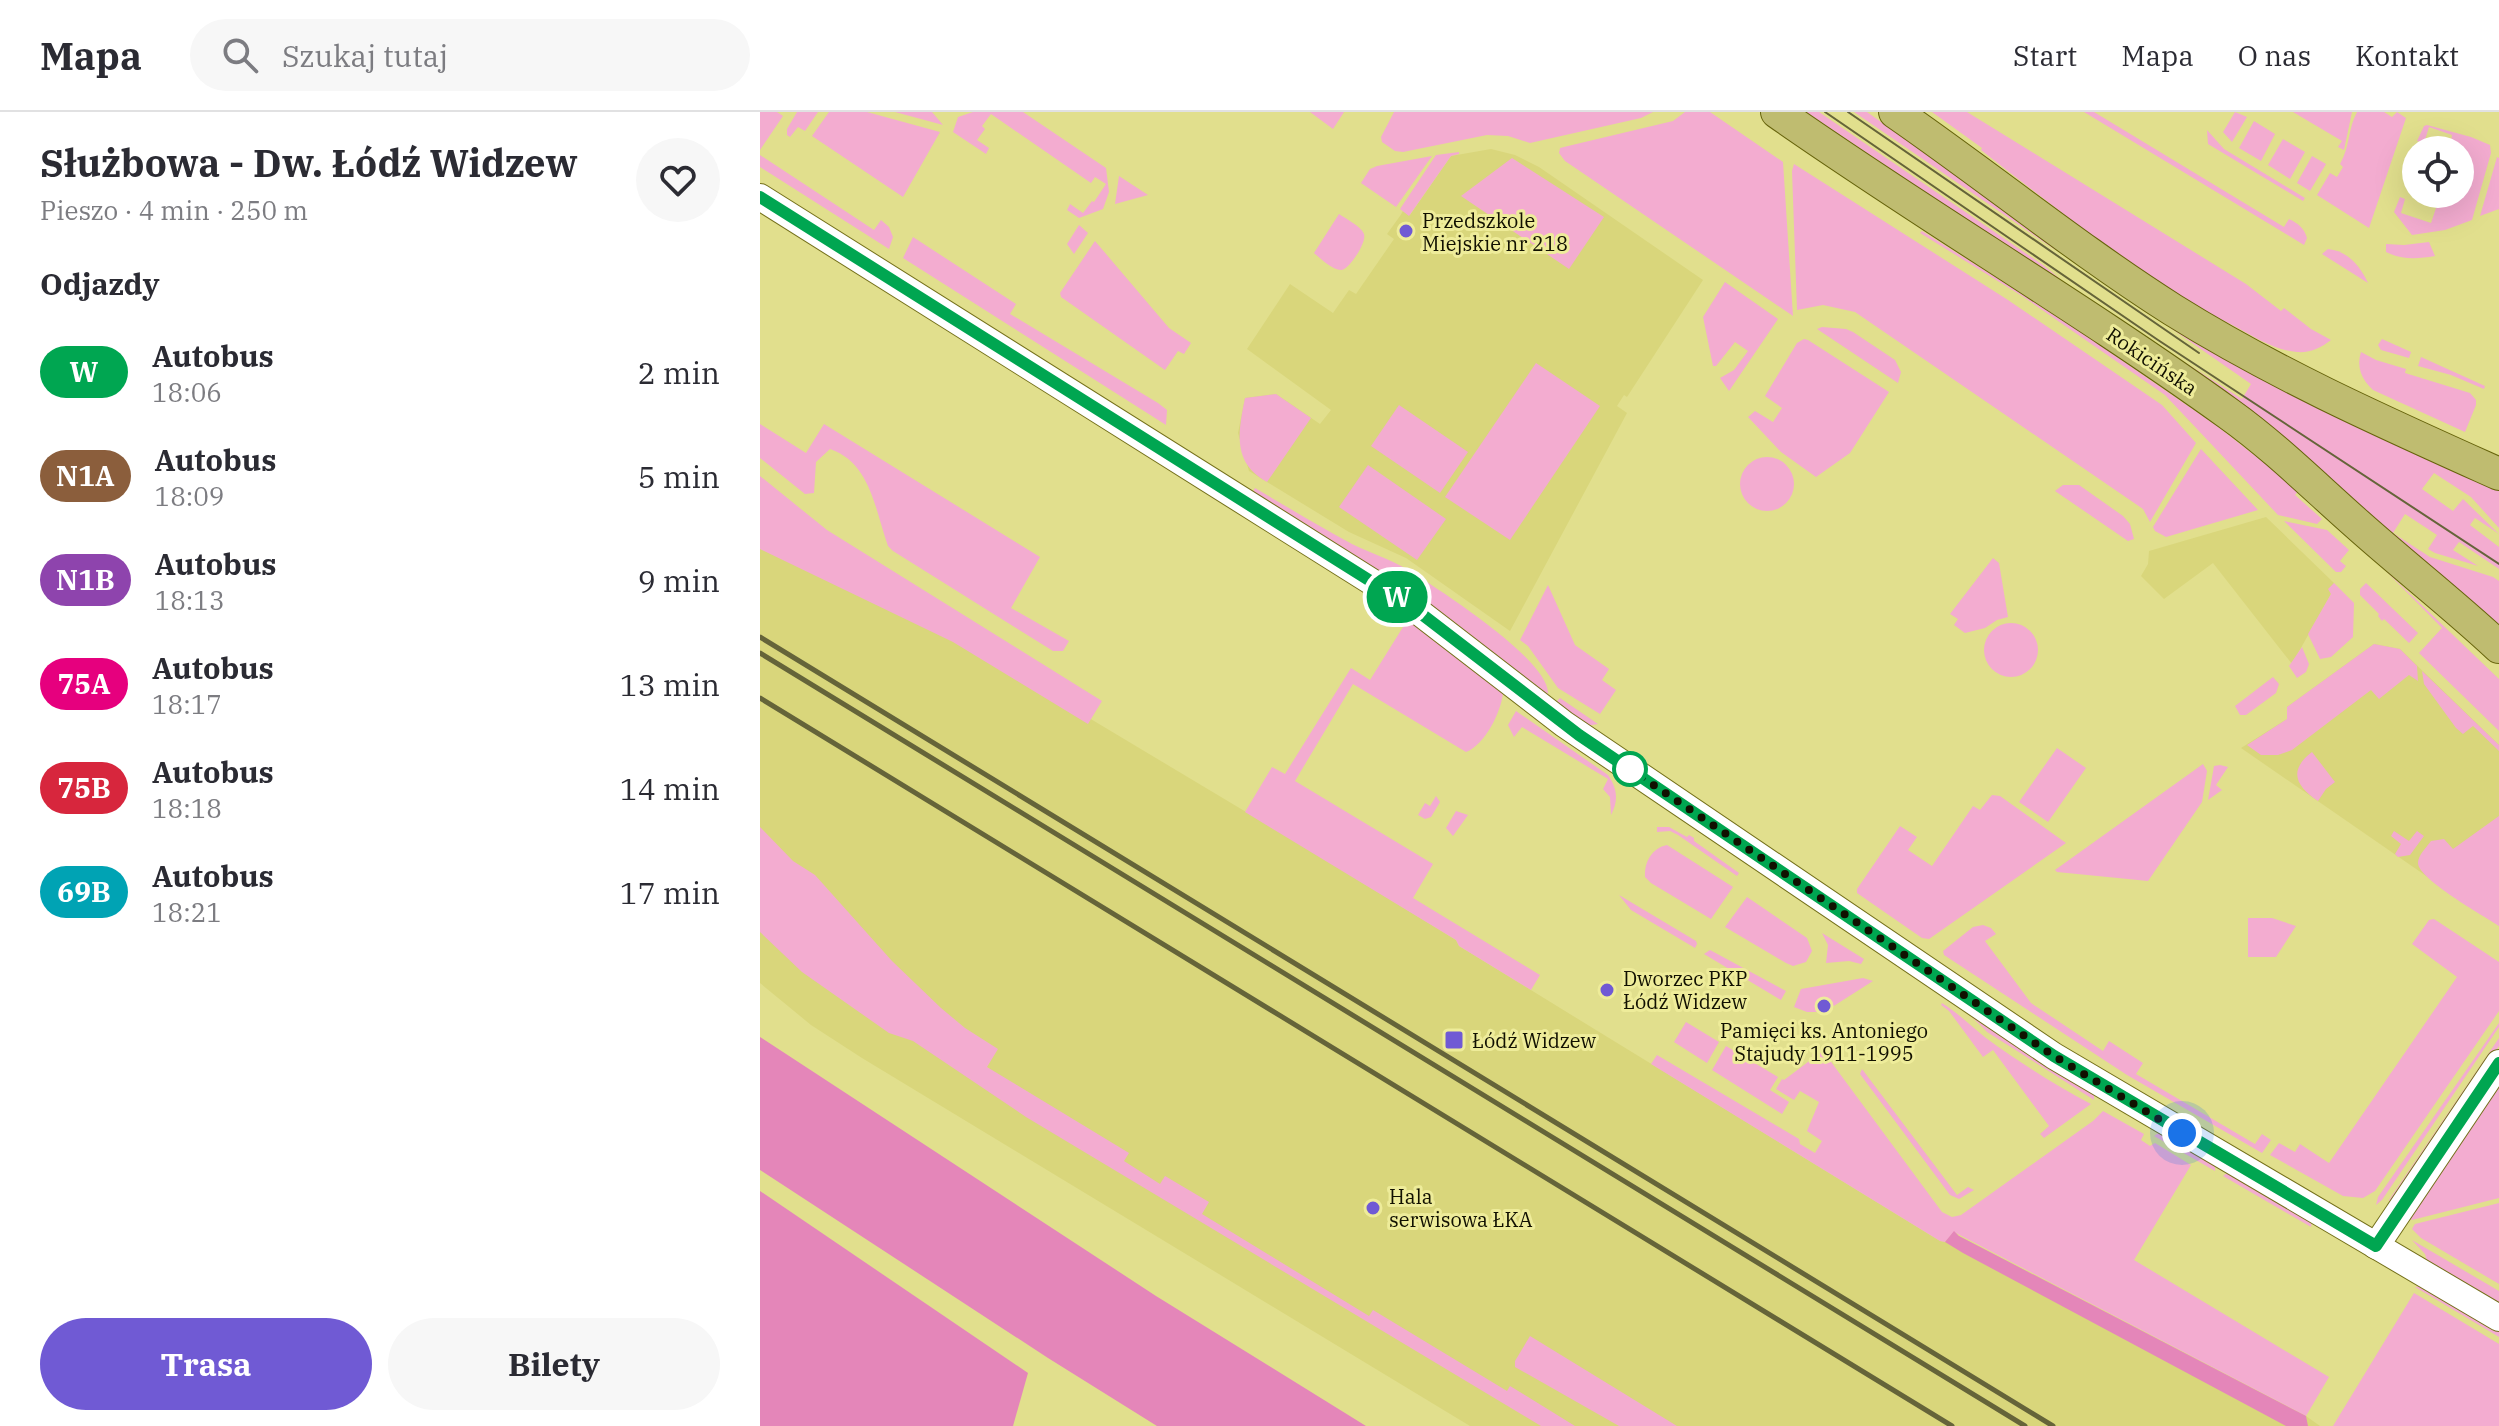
<!DOCTYPE html>
<html lang="pl">
<meta charset="utf-8">
<style>
body{margin:0;font-family:"IBM Plex Serif",serif;background:#f7f7f7;color:#2b2b33;height:100vh;display:flex;flex-direction:column;font-size:30px;white-space:nowrap}
*{box-sizing:border-box;margin:0}
p{font-size:26px;color:#7c7c81}
.icon{flex:none;width:44px;height:44px;fill:none;stroke:currentColor;stroke-width:2;stroke-linecap:round;stroke-linejoin:round}
.map{position:relative;flex:1;overflow:hidden}
.drawer{display:flex;flex-direction:column;background:#fff;width:760px}
.drawer>*{flex:none}
.badge{padding:0 16px;border-radius:26px;font-size:28px;line-height:52px}
.controls{position:absolute;left:1642px;top:24px;display:grid;gap:16px}
.controls a{display:grid;place-items:center;width:72px;height:72px;border-radius:50%;background:#fff;box-shadow:0 8px 32px #0002;font-size:40px}
.you{position:absolute;width:40px;height:40px;margin:-20px;border:6px solid #fff;border-radius:50%;background:#1a73e8;box-shadow:0 0 0 12px #1a73e833}
.map>.badge{position:absolute;translate:-50% -50%;box-shadow:0 0 0 4px #fff}
h2{padding:0 40px;font-size:30px;line-height:72px}
.round{display:grid;place-items:center;flex:none;width:84px;height:84px;border-radius:42px;background:#f7f7f7}
.overview{display:flex;align-items:center;justify-content:space-between;height:136px;padding:0 40px}
h1{font-size:38px;font-weight:700;line-height:60px}
.button{display:flex;gap:16px;margin-top:auto;padding:16px 40px}
.button a{flex:1;height:92px;border-radius:48px;background:#705ad4;color:#fff;font-size:32px;font-weight:700;line-height:92px;text-align:center}
.button a+a{background:#f7f7f7;color:#2b2b33}
ul{padding:0;list-style:none}
li{display:flex;align-items:center;gap:24px;height:104px;padding:0 40px}
li div{flex:1}
li b{display:block;font-size:30px}
li em{font-style:normal}
li .badge{min-width:88px;font-weight:700;text-align:center}
header{display:flex;align-items:center;gap:48px;box-sizing:border-box;height:112px;padding:0 40px;background:#fff;border-bottom:2px solid #e1e1e2}
header strong{font-size:38px}
nav{display:flex;gap:44px;margin-inline-start:auto;font-size:28px}
.search{width:560px;height:72px;background:#f7f7f7;display:flex;align-items:center;gap:20px;box-sizing:border-box;padding:0 28px;border-radius:44px;color:#7c7c81;font-size:30px}
main{display:flex;flex:1;min-height:0}
.map>svg:first-child{display:block}
.built{fill:#d9d67b}
.green{fill:#f3acd0}
.forest{fill:#e486b9}
.lines{fill:none;stroke-linecap:round;stroke-linejoin:round}
.minor-casing{stroke:#74701a;stroke-width:28}
.major-casing{stroke:#66630b;stroke-width:34}
.minor{stroke:#fff;stroke-width:26}
.major{stroke:#bfbc70;stroke-width:32}
.tram{stroke:#656439;stroke-width:2}
.rail{stroke:#656439;stroke-width:5}
.line-casing{stroke:#fff;stroke-width:18}
.line{stroke:#00a651;stroke-width:12}
.walk{stroke:#111000;stroke-width:8;stroke-dasharray:0 14.4}
.poi-dot{fill:#705ad4;stroke:#eeec9a;stroke-width:3}
.stop-dot{fill:#fff;stroke:#00a651;stroke-width:4}
.labels{text-anchor:middle;dominant-baseline:central;stroke-width:6;stroke-linejoin:round;paint-order:stroke}
.poi-label{font-size:20px;fill:#111000;stroke:#eeec9a;text-anchor:start}
.street-label{font-size:20px;fill:#111000;stroke:#eeec9a}
</style>
<header>
<strong>Mapa</strong>
<div class="search"><svg class="icon" aria-label="search" viewBox="0 0 24 24"><circle cx="10" cy="10" r="6"/><path d="M15 15l6 6"/></svg>Szukaj tutaj</div>
<nav><a>Start</a><a>Mapa</a><a>O nas</a><a>Kontakt</a></nav>
</header>
<main>
<section class="drawer">
<div class="overview"><div><h1>Służbowa - Dw. Łódź Widzew</h1><p>Pieszo · 4 min · 250 m</p></div><a class="round"><svg class="icon" aria-label="heart" viewBox="0 0 24 24"><path d="M12 20l-8-8c-3-5 5-10 8-4 3-6 11-1 8 4z"/></svg></a></div>
<h2>Odjazdy</h2>
<ul>
<li><span class="badge" style="background:#00a651;color:#fff">W</span><div><b>Autobus</b><p>18:06</p></div><em>2 min</em></li>
<li><span class="badge" style="background:#8b5e3c;color:#fff">N1A</span><div><b>Autobus</b><p>18:09</p></div><em>5 min</em></li>
<li><span class="badge" style="background:#8e44ad;color:#fff">N1B</span><div><b>Autobus</b><p>18:13</p></div><em>9 min</em></li>
<li><span class="badge" style="background:#e6007e;color:#fff">75A</span><div><b>Autobus</b><p>18:17</p></div><em>13 min</em></li>
<li><span class="badge" style="background:#d7263d;color:#fff">75B</span><div><b>Autobus</b><p>18:18</p></div><em>14 min</em></li>
<li><span class="badge" style="background:#00a3b4;color:#fff">69B</span><div><b>Autobus</b><p>18:21</p></div><em>17 min</em></li>
</ul>
<div class="button"><a>Trasa</a><a>Bilety</a></div>
</section>
<div class="map">
<svg width="1739" height="1314" viewBox="0 0 1739 1314">
<rect width="100%" height="100%" fill="#e1df8d"/>
<g class="built">
<polygon points="731,37 755,43 779,55 943,168 867,285 864,283 857,294 867,301 750,519 646,446 589,420 489,359 478,321 485,286 516,282 560,312 571,298 487,237 530,172 573,201 589,178 596,182 634,127 627,122 640,104 643,99 650,103 691,44"/>
<polygon points="1506,405 1574,471 1571,482 1532,552 1453,451 1404,487 1381,464 1388,452 1389,439"/>
<polygon points="0,435 214,537 536,730 696,828 699,834 1180,1129 1186,1130 1199,1124 1546,1304 1560,1314 710,1314 102,946 51,913 0,871"/>
<polygon points="1614,532 1640,537 1739,633 1739,708 1672,768 1481,636 1527,607 1527,595"/>
</g>
<g class="green">
<polygon points="0,0 17,0 23,4 0,38"/>
<polygon points="37,0 58,0 45,19 38,15 30,25 27,23 27,17"/>
<polygon points="69,0 107,0 180,20 143,85 52,24"/>
<polygon points="135,0 172,0 183,13"/>
<polygon points="213,0 263,0 346,56 349,80 343,97 319,106 307,98 310,92 323,101 332,89 334,90 346,72 335,65 331,71 231,2 222,14 225,17 217,28 229,36 226,42 193,20 198,5"/>
<polygon points="550,0 584,0 573,17"/>
<polygon points="634,0 893,0 881,6 770,31 748,24 727,23 643,40 635,39 622,30 621,25"/>
<polygon points="925,0 950,0 1023,50 1033,204 805,49 799,41 800,36 808,34 913,9"/>
<polygon points="1046,0 1059,0 1283,153 1299,166 1297,168"/>
<polygon points="1094,0 1107,0 1303,140 1294,137"/>
<path d="M1172 0H1207L1486 172 1521 199 1524 196 1551 217 1571 228C1561 236 1550 241 1537 240 1517 239 1494 225 1476 215 1384 168 1302 101 1221 38L1222 36Z"/>
<path d="M1324 0H1334L1524 115 1529 107C1539 112 1544 116 1547 126L1544 133Z"/>
<polygon points="1475,0 1487,5 1472,30 1463,20"/>
<polygon points="1533,0 1592,0 1584,38 1578,35 1582,29"/>
<path d="M1597 0H1624L1632 5 1637 0 1646 6 1609 116 1557 83 1570 61 1577 65 1583 55 1580 52C1590 35 1588 16 1597 0Z"/>
<polygon points="1494,9 1515,22 1501,49 1479,36"/>
<polygon points="1667,13 1711,25 1730,33 1731,41 1712,108 1685,118 1652,123 1634,100 1640,85 1645,87 1641,101 1671,111 1677,93 1673,91 1676,82 1700,82 1700,38 1694,38 1697,31 1691,29 1692,23 1669,15 1664,31 1657,29 1664,14"/>
<polygon points="1447,18 1464,37 1545,86 1543,89 1448,32"/>
<polygon points="1523,27 1545,40 1530,67 1508,53"/>
<polygon points="699,40 699,42 691,44 649,104 640,97 676,43"/>
<polygon points="0,43 114,118 121,108 129,115 133,125 129,137 0,55"/>
<polygon points="672,44 636,95 601,71 610,57 617,54"/>
<polygon points="1552,44 1566,52 1550,79 1537,71"/>
<polygon points="1737,45 1739,46 1739,97 1720,104"/>
<polygon points="752,46 844,105 809,157 701,84"/>
<polygon points="1034,52 1248,188 1402,293 1436,331 1390,410 1383,397 1095,200 1063,193 1037,198 1032,59"/>
<polygon points="359,64 388,83 355,92"/>
<path d="M579 102C586 107 601 114 604 122 607 130 589 158 581 158 572 158 560 146 554 141Z"/>
<polygon points="319,113 328,121 314,142 307,132"/>
<polygon points="1162,119 1299,205 1457,314 1539,378 1535,383 1562,407 1557,412 1518,403 1405,283 1262,184 1160,121"/>
<polygon points="153,125 256,192 250,202 398,291 407,298 406,313 143,146"/>
<polygon points="335,129 409,216 431,231 424,242 418,239 405,258 301,185 300,181"/>
<path d="M1669 130 1675 144C1657 147 1642 148 1626 140V132L1644 133Z"/>
<path d="M1568 137C1588 139 1600 154 1608 171L1562 142Z"/>
<polygon points="965,170 1018,207 969,279 960,266 974,258 988,239 975,230 956,254 953,254 943,205"/>
<polygon points="1389,201 1739,377 1739,416 1711,385 1674,361 1662,377 1693,399 1703,387 1739,422 1715,406 1710,413 1739,435 1739,457 1699,430 1693,438 1718,454 1675,441 1668,437 1677,423 1645,402 1633,421 1670,445 1733,465 1739,469 1739,516 1376,219 1482,287 1491,272"/>
<polygon points="1062,215 1086,217 1093,220 1135,248 1141,260 1138,271 1057,217"/>
<polygon points="1044,227 1048,228 1129,280 1090,341 1056,365 1021,340 988,305 995,299 1013,310 1022,296 1005,284 1037,231"/>
<polygon points="1622,227 1651,240 1649,246 1621,238 1618,233"/>
<path d="M1601 240 1616 248 1646 257 1645 261 1710 281 1716 288V293L1705 320 1613 278C1602 268 1596 255 1601 240Z"/>
<polygon points="1661,245 1725,274 1724,277 1691,263 1658,254"/>
<polygon points="776,251 840,294 750,428 685,385"/>
<path d="M516 282 551 306 507 370C472 351 478 320 485 286Z"/>
<polygon points="639,293 708,340 680,381 611,334"/>
<path d="M0 312 46 341 64 312 280 445 251 496 309 529 303 539H293L133 439 128 434C115 398 111 351 70 337L56 350 54 381 45 382 0 346Z"/>
<polygon points="1441,337 1498,398 1406,425 1395,419 1393,415"/>
<circle cx="1007" cy="372" r="27"/>
<polygon points="608,353 686,407 657,448 579,395"/>
<polygon points="0,364 67,418 342,589 328,612 193,530 0,437"/>
<polygon points="1303,373 1319,373 1363,404 1370,412 1374,427 1368,429 1295,379"/>
<path d="M495 376C527 395 559 414 592 432 610 441 630 447 648 458 677 476 788 547 788 581L784 585 491 383Z"/>
<polygon points="1524,409 1567,418 1589,438 1580,449 1586,454 1581,460 1576,460"/>
<polygon points="1233,446 1239,451 1248,505 1237,508 1225,516 1205,521 1194,513 1198,507 1190,502"/>
<polygon points="1622,455 1739,567 1739,619 1659,541 1682,516"/>
<polygon points="1574,471 1594,491 1593,525 1571,545 1560,547 1548,522 1571,482 1568,477"/>
<polygon points="1606,471 1658,521 1649,531 1624,507 1622,509 1618,504 1619,502 1600,483 1600,477"/>
<polygon points="788,473 815,533 849,557 842,568 856,578 840,602 798,576 768,534 760,528"/>
<path d="M648 507 743 581C741 600 725 633 706 640L593 572 535 669 673 752 653 786 780 863 771 878 699 834 696 828 485 700 512 655 525 662 591 556 610 568Z"/>
<circle cx="1251" cy="538" r="27"/>
<polygon points="1614,532 1640,537 1657,554 1658,569 1649,563 1619,587 1611,578 1532,638 1518,643 1501,643 1487,633 1527,607 1527,595"/>
<polygon points="1542,535 1549,552 1546,560 1537,566 1529,554"/>
<polygon points="1662,559 1739,633 1739,639 1713,614 1703,622 1696,616 1664,572"/>
<polygon points="1513,565 1519,572 1516,581 1486,603 1480,603 1475,594"/>
<polygon points="800,586 838,612 826,614 794,592"/>
<path d="M756 599 848 663C857 676 859 688 851 703L850 685 843 677 848 667 762 615 754 625 748 613Z"/>
<polygon points="1297,636 1326,656 1288,710 1259,690"/>
<path d="M1552 640 1575 670 1566 677 1558 689C1537 675 1527 659 1552 640Z"/>
<polygon points="1443,652 1447,659 1442,690 1388,769 1297,760 1295,758"/>
<polygon points="1460,653 1468,655 1456,673 1462,678 1448,688 1454,654"/>
<polygon points="1232,683 1240,684 1306,731 1169,827 1162,826 1097,781 1097,777 1140,714 1157,725 1148,738 1172,754 1213,694 1220,698"/>
<polygon points="676,684 680,690 671,705 665,707 658,703 665,691 670,694"/>
<polygon points="696,699 708,703 693,724 686,716"/>
<path d="M1739 704V814C1724 804 1658 767 1658 751 1658 743 1667 735 1671 729L1684 727 1693 737Z"/>
<polygon points="0,715 33,749 55,763 132,849 181,896 205,916 238,937 227,955 369,1041 364,1049 400,1072 405,1064 449,1090 442,1102 609,1204 613,1198 747,1279 750,1274 815,1314 781,1314 266,1005 153,929 129,921 42,860 0,820"/>
<polygon points="897,715 909,715 927,725 929,723 934,726 934,729 979,761 977,764 918,723 910,719 897,720"/>
<polygon points="1634,719 1649,729 1657,719 1664,724 1650,743 1638,745 1635,742 1641,732 1631,724"/>
<path d="M907 733 973 775 951 807 891 771 885 765C884 750 892 736 907 733Z"/>
<polygon points="859,783 936,829 937,832 935,836 871,798"/>
<polygon points="987,785 1047,826 1052,839 1046,850 1033,854 1026,851 965,815"/>
<polygon points="1488,806 1512,806 1536,814 1516,845 1488,845"/>
<polygon points="1674,807 1739,850 1739,899 1615,1079 1603,1086 1583,1084 1510,1043 1519,1031 1535,1040 1540,1032 1569,1051 1697,865 1652,832 1669,808"/>
<polygon points="1223,813 1231,816 1236,822 1225,829 1271,891 1343,939 1349,929 1383,951 1376,962 1495,1032 1502,1022 1511,1028 1502,1041 1367,963 1184,843 1183,839 1213,815"/>
<polygon points="1062,821 1104,847 1101,852 1089,849 1066,851 1068,833"/>
<polygon points="950,838 1026,879 1021,888 944,842"/>
<polygon points="1103,866 1113,869 1069,897 1068,889 1058,891 1059,900 1047,900 1034,895 1041,877"/>
<path d="M1182 891C1198 901 1211 914 1226 926 1259 950 1295 973 1331 992L1284 1026 1280 1022 1289 1014 1233 938 1223 945 1189 899 1181 893Z"/>
<polygon points="1204,897 1331,979 1334,983 1334,988 1227,920"/>
<polygon points="926,910 959,930 947,951 914,930"/>
<polygon points="1739,911 1739,915 1622,1088 1616,1093 1618,1085"/>
<polygon points="1739,926 1739,934 1630,1094 1629,1088"/>
<polygon points="966,934 1018,965 1010,978 1029,990 1022,1002 952,958"/>
<polygon points="1063,939 1182,1100 1192,1105 1201,1103 1333,1009 1343,999 1384,1022 1381,1028 1390,1034 1395,1031 1431,1053 1374,1148 1569,1265 1546,1304 1194,1120 1185,1130 1180,1129 891,952 897,943 1039,1027 1040,1032 1055,1041 1062,1029 1047,1019 1059,990 1040,979 1034,988 1016,977 1022,967 1024,968 1052,947 1052,942 1058,943"/>
<polygon points="1102,957 1197,1083 1208,1075 1214,1078 1199,1087 1190,1083 1100,962"/>
<polygon points="1739,967 1739,1086 1652,1108 1646,1104"/>
<polygon points="1400,1020 1455,1052 1455,1059 1394,1024"/>
<polygon points="1467,1061 1552,1109 1551,1115 1463,1064"/>
<polygon points="1739,1091 1739,1172 1661,1126 1652,1117 1655,1112"/>
<polygon points="1652,1128 1739,1179 1739,1194 1668,1152 1665,1142"/>
<polygon points="1662,1174 1739,1218 1739,1225 1655,1175"/>
<polygon points="1654,1181 1739,1232 1739,1314 1573,1314"/>
<polygon points="770,1224 917,1314 859,1314 755,1255 755,1249"/>
</g>
<g class="forest">
<polygon points="0,925 396,1184 606,1314 397,1314 288,1246 0,1058"/>
<polygon points="0,1079 268,1261 253,1314 0,1314"/>
<polygon points="1194,1119 1199,1124 1546,1304 1548,1314 1526,1314 1203,1141 1185,1130"/>
</g>
<g class="lines">
<g class="minor-casing">
<g id="minor">
<polyline points="0,85 655,497 804,612 1294,944 1739,1206"/>
<polyline points="1616,1134 1739,951"/>
</g>
</g>
<g class="major-casing">
<g id="major">
<path d="M1017 0C1165 104 1322 196 1469 302 1515 335 1555 375 1597 412 1644 454 1693 492 1739 535"/>
<path d="M1135 0C1229 65 1317 137 1413 198 1517 263 1628 312 1739 362"/>
</g>
</g>
<use href="#minor" class="minor"/>
<use href="#major" class="major"/>
<g class="tram">
<polyline points="1065,0 1398,228 1739,452"/>
<polyline points="1088,0 1439,241"/>
</g>
<g class="rail">
<polyline points="0,525 1293,1314"/>
<polyline points="0,541 1265,1314"/>
<polyline points="0,586 1192,1314"/>
</g>
</g>
<g class="lines">
<g class="line-casing">
<polyline id="line" points="0,85 655,497 819,623 1294,944 1616,1134 1739,951"/>
</g>
<use href="#line" class="line"/>
<polyline class="walk" points="870,657 1294,944 1422,1021"/>
</g>
<g class="poi-dot">
<circle cx="646" cy="119" r="8"/>
<circle cx="847" cy="878" r="8"/>
<circle cx="1064" cy="894" r="8"/>
<rect x="684" y="918" width="20" height="20" rx="4"/>
<circle cx="613" cy="1096" r="8"/>
</g>
<circle class="stop-dot" cx="870" cy="657" r="16"/>
<g class="labels">
<g class="poi-label">
<text x="662" y="108">Przedszkole<tspan x="662" dy="23">Miejskie nr 218</tspan></text>
<text x="863" y="866">Dworzec PKP<tspan x="863" dy="23">Łódź Widzew</tspan></text>
<text x="1064" y="918" text-anchor="middle">Pamięci ks. Antoniego<tspan x="1064" dy="23">Stajudy 1911-1995</tspan></text>
<text x="712" y="928">Łódź Widzew</text>
<text x="629" y="1084">Hala<tspan x="629" dy="23">serwisowa ŁKA</tspan></text>
</g>
<g class="street-label">
<text transform="translate(1392 249) rotate(34)">Rokicińska</text>
</g>
</g>
</svg>
<div class="controls">
<a><svg class="icon" aria-label="locate" viewBox="0 0 24 24"><circle cx="12" cy="12" r="6"/><path d="M12 2v4M12 18v4M2 12h4M18 12h4"/></svg></a>
</div>
<div class="you" style="left:1422px;top:1021px"></div>
<b class="badge" style="left:637px;top:485px;background:#00a651;color:#fff">W</b>
</div>
</main>
